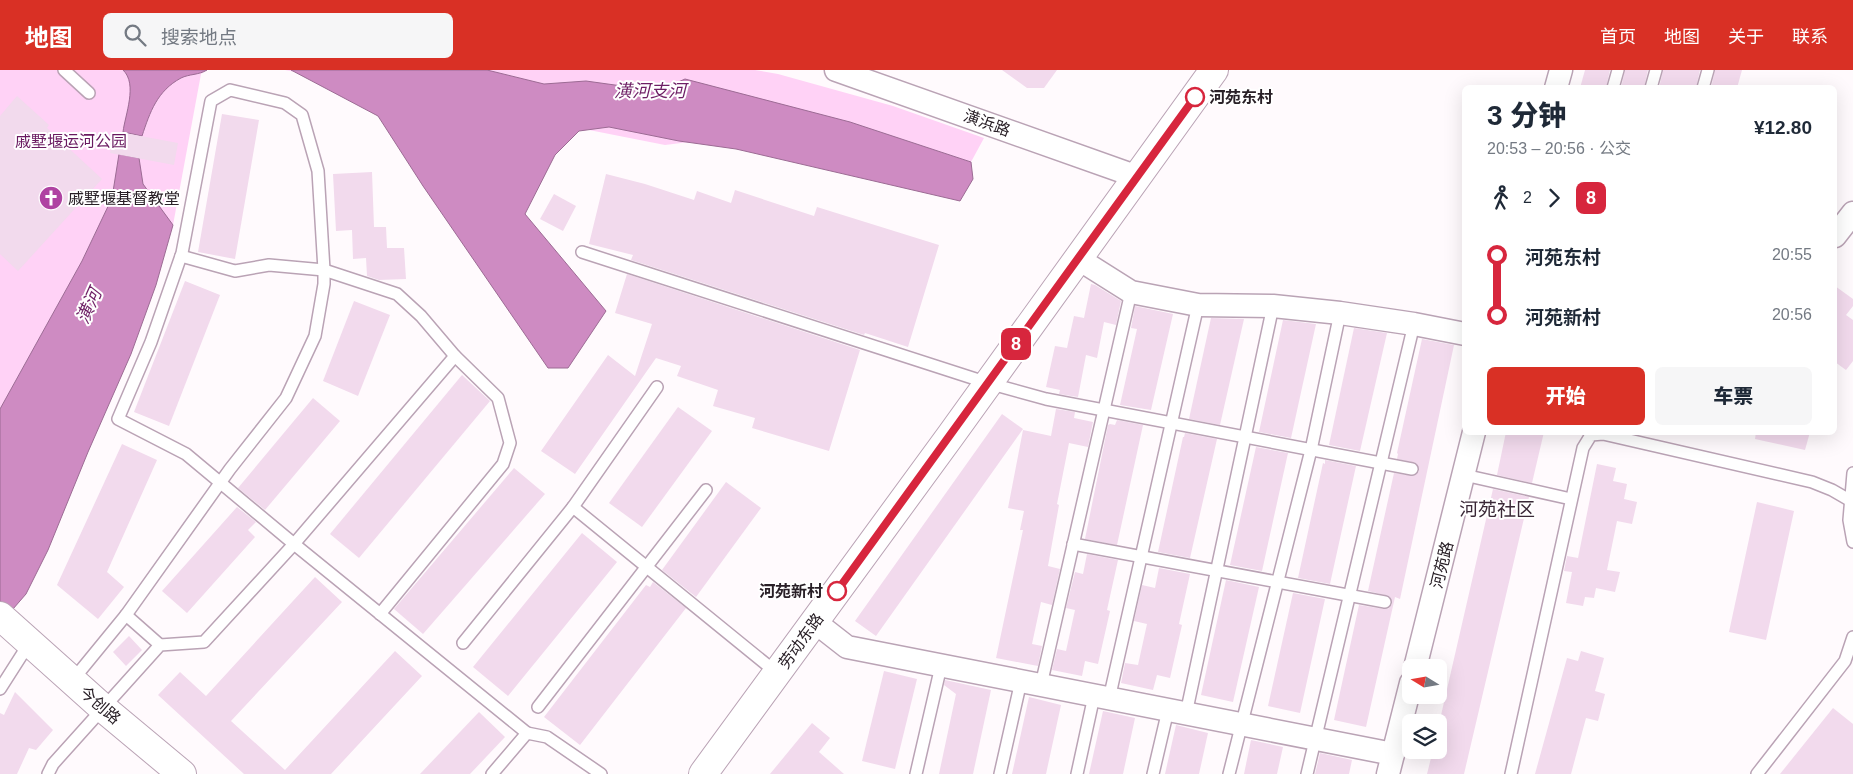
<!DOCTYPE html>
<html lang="zh">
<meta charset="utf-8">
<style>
body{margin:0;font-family:Arial,"Noto Sans SC",sans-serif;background:#f6f6f7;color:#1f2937;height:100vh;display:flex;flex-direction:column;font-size:19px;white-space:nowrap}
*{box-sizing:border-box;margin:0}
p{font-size:16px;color:#747a83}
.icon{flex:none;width:28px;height:28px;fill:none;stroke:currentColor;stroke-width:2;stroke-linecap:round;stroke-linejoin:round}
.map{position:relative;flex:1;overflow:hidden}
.details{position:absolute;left:1462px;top:15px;width:375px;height:350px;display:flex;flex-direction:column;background:#fff;border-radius:8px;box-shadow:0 5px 20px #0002}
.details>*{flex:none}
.badge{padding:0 10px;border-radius:8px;font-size:18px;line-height:32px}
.needle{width:32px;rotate:281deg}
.tools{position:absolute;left:1402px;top:589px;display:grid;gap:10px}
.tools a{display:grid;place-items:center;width:45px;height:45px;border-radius:8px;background:#fff;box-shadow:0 5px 20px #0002;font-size:25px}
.map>.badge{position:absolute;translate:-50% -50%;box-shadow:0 0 0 2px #fff}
.legs{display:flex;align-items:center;gap:8px;height:55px;padding:0 25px;font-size:16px}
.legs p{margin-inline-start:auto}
.head{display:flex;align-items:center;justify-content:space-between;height:85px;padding:0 25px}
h1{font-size:28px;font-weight:800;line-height:38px}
.cta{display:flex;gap:10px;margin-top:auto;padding:10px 25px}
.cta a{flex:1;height:58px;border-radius:8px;background:#d93025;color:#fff;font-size:20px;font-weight:800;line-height:58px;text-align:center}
.cta a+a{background:#f6f6f7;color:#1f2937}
ul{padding:0 25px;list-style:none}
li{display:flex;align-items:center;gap:18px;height:60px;font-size:19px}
li i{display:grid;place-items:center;width:8px;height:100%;margin:0 6px;background:currentColor}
li i::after{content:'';width:12px;height:12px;margin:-6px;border:4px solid;border-radius:50%;background:#fff}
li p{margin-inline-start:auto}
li:first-child i{background:linear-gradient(#0000 50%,currentColor 0)}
li:last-child i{background:linear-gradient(currentColor 50%,#0000 0)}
header{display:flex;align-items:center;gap:30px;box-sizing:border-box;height:70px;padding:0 25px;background:#d93025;color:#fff}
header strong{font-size:24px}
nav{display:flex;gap:28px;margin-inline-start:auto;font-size:18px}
.search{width:350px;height:45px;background:#f6f6f7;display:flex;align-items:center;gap:12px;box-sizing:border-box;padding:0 18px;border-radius:8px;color:#747a83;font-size:19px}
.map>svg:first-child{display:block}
.green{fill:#ffd2f6}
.water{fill:#ce8bc2;stroke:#9c6b94}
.building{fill:#f2daed}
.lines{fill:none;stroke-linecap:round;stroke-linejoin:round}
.lane-casing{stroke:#baa3b5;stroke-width:14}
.street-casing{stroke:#baa3b5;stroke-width:25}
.secondary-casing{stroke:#baa3b5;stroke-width:30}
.lane{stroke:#fff;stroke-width:11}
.street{stroke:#fff;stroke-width:22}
.secondary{stroke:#fff;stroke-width:28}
.line-1-casing{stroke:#fff;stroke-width:11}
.line-1{stroke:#d7263d;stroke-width:8}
.stop-1-dot{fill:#fff;stroke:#d7263d;stroke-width:2.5}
.labels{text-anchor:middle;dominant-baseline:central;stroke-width:4;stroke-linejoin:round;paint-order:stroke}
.stop-label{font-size:16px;font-weight:bold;fill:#292027;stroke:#fff;text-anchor:start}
.street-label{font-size:16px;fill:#292027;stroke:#fff}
.park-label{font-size:16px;fill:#691960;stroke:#fff}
.poi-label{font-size:16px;fill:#292027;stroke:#fff;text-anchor:start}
.water-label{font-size:18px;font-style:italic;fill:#6e1f65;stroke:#fff}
.quarter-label{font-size:19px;fill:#3a2837;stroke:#fff}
</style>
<header>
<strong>地图</strong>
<div class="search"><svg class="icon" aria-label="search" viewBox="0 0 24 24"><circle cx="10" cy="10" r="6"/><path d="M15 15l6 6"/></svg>搜索地点</div>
<nav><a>首页</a><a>地图</a><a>关于</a><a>联系</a></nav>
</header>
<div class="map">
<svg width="1853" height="704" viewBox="0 0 1853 704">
<rect width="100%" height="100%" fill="#fffafd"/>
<g class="green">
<polygon points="0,0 207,0 201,4 173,155 112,129 82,191 0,339"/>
<polygon points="285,0 755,0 778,4 893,36 984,68 971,92 850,52 665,75"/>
</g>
<g class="water">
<path d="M123 0H207C199 5 189 4 181 8 157 21 150 42 142 66L123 62C125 45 138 14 123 0Z"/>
<polygon points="291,0 487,0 544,14 586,11 658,21 685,9 850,52 971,92 973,109 960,131 736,79 679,71 609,57 579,61 555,85 525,144 606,241 568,298 548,298 423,116 378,46"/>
<polygon points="119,84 139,88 143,114 173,155 156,215 131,284 88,382 48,480 26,524 0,554 0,339 82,191 112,128"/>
</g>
<g class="building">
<polygon points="1002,0 1057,0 1044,18 1027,18"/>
<polygon points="1585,0 1610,0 1606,18 1580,18"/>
<polygon points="1625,0 1648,0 1644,18 1621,18"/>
<polygon points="1663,0 1700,0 1696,18 1659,18"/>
<polygon points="1715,0 1742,0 1737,18 1711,18"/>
<polygon points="17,26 49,55 47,58 102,109 18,201 0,184 0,46"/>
<polygon points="222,44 259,50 235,189 198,182"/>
<polygon points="114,61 178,73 174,95 110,83"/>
<polygon points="372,102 374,157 386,157 387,178 404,178 406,209 379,210 367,206 366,188 353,189 352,160 336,161 333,104"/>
<polygon points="606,104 645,114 694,130 697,121 731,133 735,120 814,146 817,137 939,175 908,277 865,263 864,265 631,190 633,185 589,174"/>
<polygon points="554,124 576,136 563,161 540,149"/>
<polygon points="627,204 860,280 829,381 752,358 755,348 713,336 718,320 677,306 681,296 656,288 575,404 541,381 608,285 635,306 652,254 615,243"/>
<polygon points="185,211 220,225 169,356 134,342"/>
<polygon points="1091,214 1095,215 1121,231 1116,255 1104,252 1097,288 1086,285 1078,327 1059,324 1060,320 1046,317 1055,276 1067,278 1074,246 1084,248"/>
<polygon points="1835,216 1853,229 1853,236 1846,245 1853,250 1853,291 1846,300 1835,292"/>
<polygon points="354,231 390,245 358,326 323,311"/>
<polygon points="1135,236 1173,244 1151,340 1120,335 1137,259 1131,258"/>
<polygon points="1211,248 1244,249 1220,355 1189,349"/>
<polygon points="1283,250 1316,254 1291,368 1259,362"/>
<polygon points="1354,258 1387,263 1360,381 1329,375"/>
<polygon points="1422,269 1454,275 1400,529 1395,527 1366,657 1334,650 1359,535 1384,539 1388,539 1392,534 1389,526 1368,521 1394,403 1414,406 1419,401 1416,393 1397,389 1398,384 1397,383"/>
<polygon points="462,305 490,331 359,488 330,464"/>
<polygon points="313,328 340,351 265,440 238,418"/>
<polygon points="678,337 712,361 642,457 609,433"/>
<polygon points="1056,339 1075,342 1074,348 1093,352 1088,377 1069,373 1057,434 1059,435 1048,496 1060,499 1052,535 1041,532 1032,574 1042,576 1038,596 996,588 1023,460 1020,460 1024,441 1008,438 1023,360 1051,366"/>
<polygon points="1002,344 1023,359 876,566 855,551"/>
<polygon points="1117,350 1143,355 1117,475 1085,469 1108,355 1110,354 1115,355"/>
<polygon points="1506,362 1544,362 1532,413 1497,405"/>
<polygon points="1756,362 1810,362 1805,380 1755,369"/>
<polygon points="1185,363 1217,369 1190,488 1158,482 1183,367 1184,367"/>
<polygon points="122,374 157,390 107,502 124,517 98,549 57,515"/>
<polygon points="1256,377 1288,383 1262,501 1230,495"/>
<polygon points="1325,390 1356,396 1330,514 1298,508 1323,393 1325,394"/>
<polygon points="1597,394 1616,398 1613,411 1627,414 1624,429 1637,432 1632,454 1617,451 1607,500 1620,502 1615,522 1596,518 1594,528 1585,527 1583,536 1566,533 1572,502 1564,501 1567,486 1578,488"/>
<polygon points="514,398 545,424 423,564 394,539"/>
<polygon points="726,412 761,438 696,527 662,500"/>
<polygon points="1493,419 1529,427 1464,704 1427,704 1433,680 1439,680 1439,654"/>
<polygon points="1757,432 1794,441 1766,570 1729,562"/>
<polygon points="237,437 256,452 248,460 255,467 187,543 162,521"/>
<polygon points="582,463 617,492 508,626 473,597"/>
<polygon points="1087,484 1118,490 1107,540 1110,541 1098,594 1085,591 1082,606 1052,600 1057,579 1066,581 1075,540 1066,538 1075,502 1083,504"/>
<polygon points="1159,498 1190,504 1179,554 1182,555 1170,608 1157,605 1153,620 1121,613 1125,593 1138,595 1147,554 1134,551 1142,515 1155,518"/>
<polygon points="315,507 342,532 231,651 285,700 395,581 422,606 331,704 244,704 158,625 180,602 206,626"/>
<polygon points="1226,510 1259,517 1233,632 1201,625"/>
<polygon points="653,512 686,538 580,675 544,647 646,515 650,517"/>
<polygon points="1293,523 1325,529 1300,643 1268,636"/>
<polygon points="129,566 142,580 126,596 113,582"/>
<polygon points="1581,581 1604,588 1595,621 1605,624 1598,651 1586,648 1571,704 1535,704 1567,588 1578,591"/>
<polygon points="884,601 917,609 895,699 862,691"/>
<polygon points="945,610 991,620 973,704 939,704 956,624 944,615"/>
<polygon points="15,622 53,660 36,680 29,678 17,704 0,704 0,643 4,645"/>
<polygon points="1029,627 1061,635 1046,704 1012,704"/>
<polygon points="1833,638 1853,654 1853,704 1780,704"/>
<polygon points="1103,641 1135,648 1123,704 1089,704"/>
<polygon points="479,642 505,667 470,704 420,704"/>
<polygon points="812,653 830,668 819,682 844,704 770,704"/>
<polygon points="1176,655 1208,663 1199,704 1165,704"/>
<polygon points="1251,670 1283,677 1277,704 1244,704"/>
<polygon points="1320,683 1352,690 1349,704 1315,704"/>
</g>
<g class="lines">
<g class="lane-casing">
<g id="lane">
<polyline points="64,0 89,23"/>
<polyline points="1613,18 1618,0"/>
<polyline points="1651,18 1656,0"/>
<polyline points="1703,18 1708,0"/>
<polyline points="582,182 988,313 1046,329 1412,399"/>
<polyline points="181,186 235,201 269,195 324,200 397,224 421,246 455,286 498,328 510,373 503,394 380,544"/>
<polyline points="1853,403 1849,450 1853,472"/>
<polyline points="1464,405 1571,429"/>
<polyline points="573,437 777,603"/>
<polyline points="1073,474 1385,532"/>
<polyline points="126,545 160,575"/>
<polyline points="463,573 573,437 657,317"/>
<polyline points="72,611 126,545 230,399 286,328 315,266 324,214 324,200 318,101 302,45 285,33 230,20 211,31 182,183 151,272 118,349 186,384 294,474 527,663"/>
<polyline points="1041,615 1131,222"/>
<polyline points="0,619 30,572"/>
<polyline points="1109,629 1198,235"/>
<polyline points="538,637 706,420"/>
<polyline points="1186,644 1273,236"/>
<polyline points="48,704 53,694 160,575 204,572 294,474 455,286"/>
<polyline points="492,704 527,663 547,667 601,704"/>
<polyline points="916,704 941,596"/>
<polyline points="1000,704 1021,611"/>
<polyline points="1077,704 1094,626"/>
<polyline points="1153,704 1168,640"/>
<polyline points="1229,704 1311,380 1340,243"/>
<polyline points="1307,704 1414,254"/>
<polyline points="1511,704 1583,378 1591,365 1603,364 1812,412 1832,420 1851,431"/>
<polyline points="1757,704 1845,591 1853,567"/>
</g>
</g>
<g class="street-casing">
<g id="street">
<polyline points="836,0 1138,107"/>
<polyline points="1556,18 1561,0"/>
<polyline points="1835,166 1853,143"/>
<polyline points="1077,188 1131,222 1198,235 1273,236 1340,243 1414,254 1465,264"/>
<polyline points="815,552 847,577 1393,684"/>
<polyline points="1415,598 1474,362"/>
<polyline points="1388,704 1411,613"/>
</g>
</g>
<g class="secondary-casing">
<g id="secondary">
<polyline points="0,546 104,639 182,704"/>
<polyline points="703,704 951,365 1214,0"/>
</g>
</g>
<use href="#lane" class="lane"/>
<use href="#street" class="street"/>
<use href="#secondary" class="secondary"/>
</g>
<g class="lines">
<g class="line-1-casing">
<polyline id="line-1" points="837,521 1195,27"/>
</g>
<use href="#line-1" class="line-1"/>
</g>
<defs>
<g id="church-disc" transform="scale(1.25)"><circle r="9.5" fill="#af43a2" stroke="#fff"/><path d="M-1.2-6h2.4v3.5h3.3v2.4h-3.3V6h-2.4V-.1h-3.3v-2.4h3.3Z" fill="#fff"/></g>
</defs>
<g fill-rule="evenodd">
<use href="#church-disc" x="51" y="128"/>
</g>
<g class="stop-1-dot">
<circle cx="1195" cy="27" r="9"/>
<circle cx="837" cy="521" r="9"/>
</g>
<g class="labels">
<g class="stop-label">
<text x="1209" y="27">河苑东村</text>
<text x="823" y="521" text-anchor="end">河苑新村</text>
</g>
<g class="street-label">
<text transform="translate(987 53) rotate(20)">潢浜路</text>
<text transform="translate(1442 495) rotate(-76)">河苑路</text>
<text transform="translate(801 571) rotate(-54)">劳动东路</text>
<text transform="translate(100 635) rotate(41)">今创路</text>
</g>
<g class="park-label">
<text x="71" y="71">戚墅堰运河公园</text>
</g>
<g class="poi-label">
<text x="68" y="128">戚墅堰基督教堂</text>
</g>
<g class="water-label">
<text x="650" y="21">潢河支河</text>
<text transform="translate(89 236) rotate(-66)">潢河</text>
</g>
<g class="quarter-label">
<text x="1497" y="439">河苑社区</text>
</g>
</g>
</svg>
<div class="tools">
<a><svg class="needle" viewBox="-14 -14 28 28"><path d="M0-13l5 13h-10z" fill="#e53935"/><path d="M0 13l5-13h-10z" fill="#747a83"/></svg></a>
<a><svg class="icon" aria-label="layers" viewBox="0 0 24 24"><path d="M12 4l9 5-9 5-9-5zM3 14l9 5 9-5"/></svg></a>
</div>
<b class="badge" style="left:1016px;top:274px;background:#d7263d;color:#fff">8</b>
<section class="details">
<div class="head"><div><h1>3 分钟</h1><p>20:53 – 20:56 · 公交</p></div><b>¥12.80</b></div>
<div class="legs"><svg class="icon" aria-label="walk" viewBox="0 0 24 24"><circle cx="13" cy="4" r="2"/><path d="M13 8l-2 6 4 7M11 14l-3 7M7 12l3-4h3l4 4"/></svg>2<svg class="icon" aria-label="forward" viewBox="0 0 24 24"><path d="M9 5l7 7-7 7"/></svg><b class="badge" style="background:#d7263d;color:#fff">8</b></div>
<ul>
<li><i style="color:#d7263d"></i><b>河苑东村</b><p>20:55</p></li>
<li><i style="color:#d7263d"></i><b>河苑新村</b><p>20:56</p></li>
</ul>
<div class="cta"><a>开始</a><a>车票</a></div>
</section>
</div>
